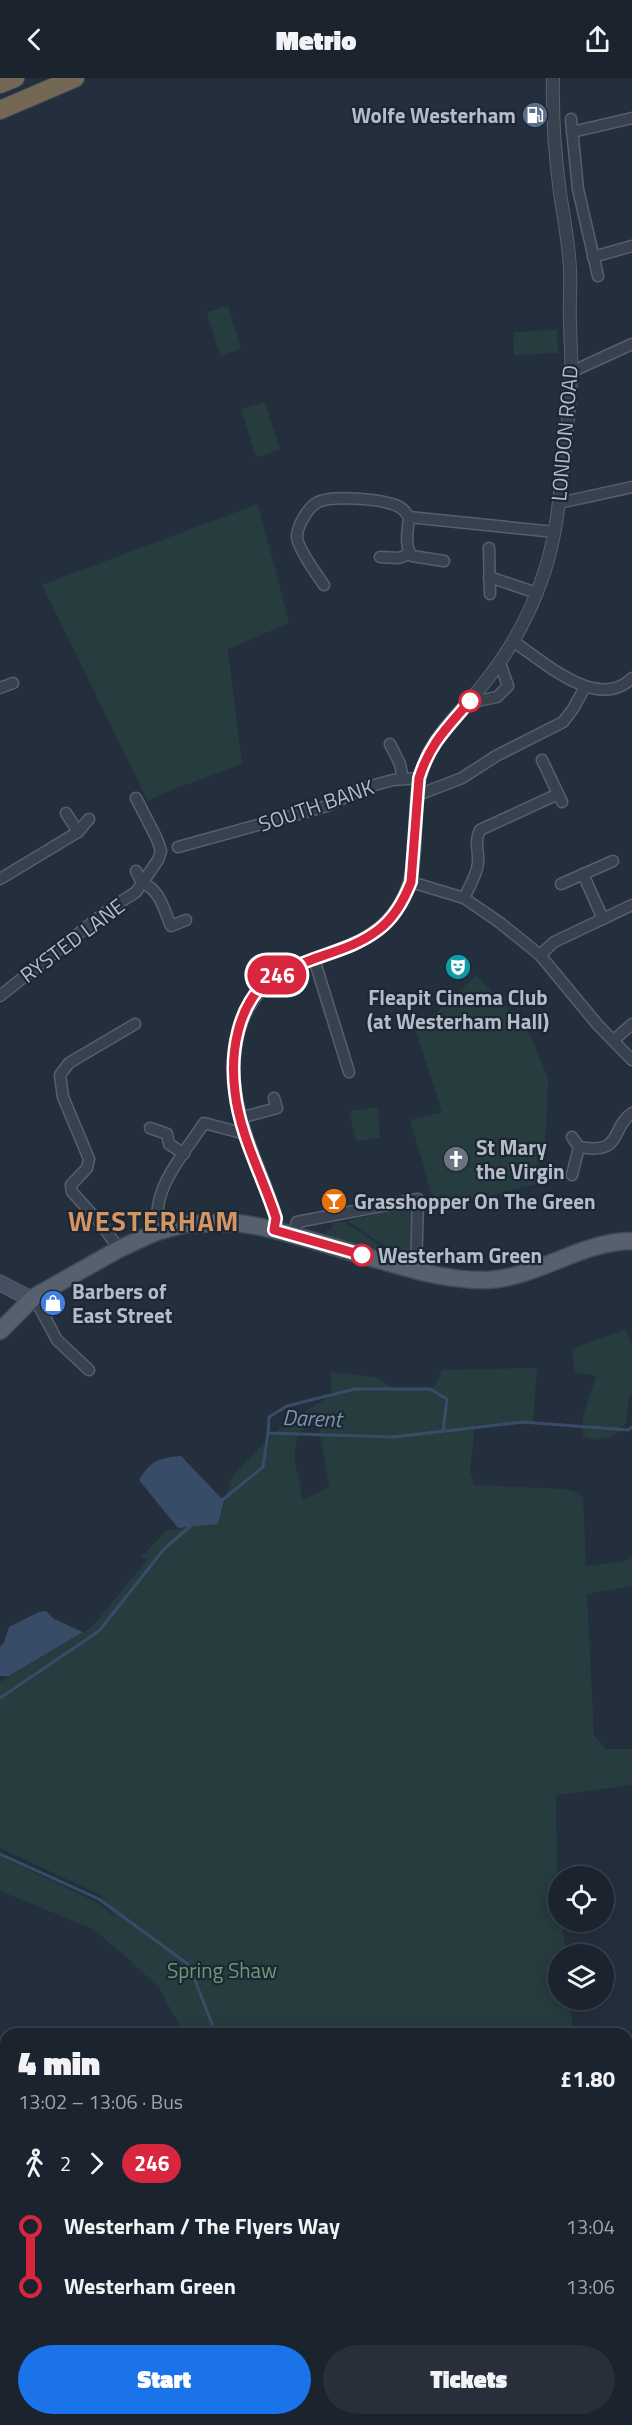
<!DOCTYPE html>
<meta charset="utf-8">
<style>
body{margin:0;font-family:"Titillium Web",sans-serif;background:#282f3a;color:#f1f3f6;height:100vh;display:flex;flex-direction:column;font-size:22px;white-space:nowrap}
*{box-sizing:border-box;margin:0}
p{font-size:20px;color:#a0a4aa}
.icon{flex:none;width:33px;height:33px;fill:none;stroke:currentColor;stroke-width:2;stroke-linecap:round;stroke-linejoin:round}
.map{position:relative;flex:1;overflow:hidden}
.sheet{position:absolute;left:0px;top:1950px;width:633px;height:398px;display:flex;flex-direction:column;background:#1b232e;border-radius:18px 18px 0 0;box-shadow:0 3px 15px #0003,0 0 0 2px #39404a}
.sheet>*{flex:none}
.badge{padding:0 12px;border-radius:20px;font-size:21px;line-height:39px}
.fabs{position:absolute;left:548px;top:1788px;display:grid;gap:12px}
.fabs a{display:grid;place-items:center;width:66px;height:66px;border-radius:50%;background:#1b232e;box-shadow:0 3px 15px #0003,0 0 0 2px #39404a;font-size:30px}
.map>.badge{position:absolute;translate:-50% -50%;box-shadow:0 0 0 3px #fff}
.legs{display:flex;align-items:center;gap:9px;height:66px;padding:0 18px;font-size:20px}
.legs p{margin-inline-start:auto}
.head{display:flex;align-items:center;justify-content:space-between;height:102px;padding:0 18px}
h1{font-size:33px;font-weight:800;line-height:45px}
.primary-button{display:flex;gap:12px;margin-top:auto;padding:12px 18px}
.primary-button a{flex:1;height:69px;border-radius:36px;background:#1a73e8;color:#fff;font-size:24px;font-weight:800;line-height:69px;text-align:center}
.primary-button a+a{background:#282f3a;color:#f1f3f6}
ul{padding:0 18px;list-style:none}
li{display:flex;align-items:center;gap:21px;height:60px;font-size:22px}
li i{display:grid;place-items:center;width:9px;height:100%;margin:0 8px;background:currentColor}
li i::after{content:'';width:15px;height:15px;margin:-8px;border:4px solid;border-radius:50%;background:#1b232e}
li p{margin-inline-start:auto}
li:first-child i{background:linear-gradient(#0000 50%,currentColor 0)}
li:last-child i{background:linear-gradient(currentColor 50%,#0000 0)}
header{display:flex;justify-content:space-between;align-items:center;height:78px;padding:0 18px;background:#1b232e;font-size:27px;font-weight:800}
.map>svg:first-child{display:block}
.green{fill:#263c3f;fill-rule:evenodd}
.water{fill:#394c67}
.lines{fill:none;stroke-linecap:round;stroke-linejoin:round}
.stream{stroke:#394c67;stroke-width:3}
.minor-casing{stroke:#565f6c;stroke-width:13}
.tertiary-casing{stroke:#565f6c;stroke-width:14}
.secondary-casing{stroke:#565f6c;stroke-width:17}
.primary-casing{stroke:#414a57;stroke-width:19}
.motorway-casing{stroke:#434c59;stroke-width:20}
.minor{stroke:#38414e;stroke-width:10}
.tertiary{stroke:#38414e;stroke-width:12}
.secondary{stroke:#465061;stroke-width:15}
.primary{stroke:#56606e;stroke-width:16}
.motorway{stroke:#746855;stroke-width:18}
.line-1-casing{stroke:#fff;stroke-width:14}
.line-1{stroke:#d7263d;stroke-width:9}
.stop-1-dot{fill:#fff;stroke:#d7263d;stroke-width:3}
.labels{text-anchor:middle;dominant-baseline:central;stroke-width:4.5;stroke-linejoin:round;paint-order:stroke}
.poi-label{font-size:21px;font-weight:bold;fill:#b4bcc9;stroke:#1d2633;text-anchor:start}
.street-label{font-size:21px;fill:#b4bcc9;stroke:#1d2633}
.stop-label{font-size:21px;font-weight:bold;fill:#b4bcc9;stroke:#1d2633;text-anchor:start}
.park-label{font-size:21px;fill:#6b9a76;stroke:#1d2633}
.water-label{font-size:22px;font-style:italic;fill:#7c92b1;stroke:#1d2633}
.district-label{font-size:27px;font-weight:bold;letter-spacing:1.5px;fill:#d59563;stroke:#1d2633}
</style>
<header><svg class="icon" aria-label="back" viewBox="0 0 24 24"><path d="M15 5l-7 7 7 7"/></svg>Metrio<svg class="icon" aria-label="share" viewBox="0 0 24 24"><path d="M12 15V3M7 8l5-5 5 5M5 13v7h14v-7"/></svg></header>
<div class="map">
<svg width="632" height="2347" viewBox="0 0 632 2347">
<rect width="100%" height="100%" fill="#242f3e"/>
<g class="green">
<polygon points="228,228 241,271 220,278 207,234"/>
<polygon points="557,252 558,275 514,277 513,254"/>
<polygon points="265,324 280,372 256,379 241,331"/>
<polygon points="258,426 289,545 228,571 242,686 169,713 148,723 42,507"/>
<polygon points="477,897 530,956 548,1000 545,1071 537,1073 540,1105 444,1130 431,1115 410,1042 442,1034 416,953"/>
<polygon points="378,1029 380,1060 356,1063 349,1033"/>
<polygon points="409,1128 412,1133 412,1181 408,1183 347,1143"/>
<polygon points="344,1144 399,1180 366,1171 368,1166 364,1165 362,1170 326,1162 327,1152 331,1152 334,1145"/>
<polygon points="626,1251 632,1269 632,1315 629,1318 626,1345 613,1358 596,1362 583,1358 583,1339 596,1298 575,1294 572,1271"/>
<path d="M537 1290 533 1346 475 1347 470 1393 474 1407 563 1411 575 1414 583 1420 586 1488 621 1484 632 1480V1508L587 1516 594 1658 606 1671H632V1707L556 1717 558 1844H562L566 1876H558V1922H570L573 1956H184L159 1910 131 1883 93 1851 0 1813V1778L96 1824 115 1839 101 1817 0 1770V1604L92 1549 148 1481 140 1480 167 1452 218 1446 232 1398 286 1344 331 1318V1294L375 1299 397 1312 434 1309 442 1292ZM318 1344 329 1409 303 1422 294 1378 298 1354Z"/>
<polygon points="627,2236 632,2239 632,2347 281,2347 275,2344 276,2342 627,2342"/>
</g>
<g class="water">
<path d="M181 1378 224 1423 218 1446 178 1450 139 1402C151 1382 159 1380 181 1378Z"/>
<polygon points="46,1533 54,1541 83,1554 9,1598 0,1598 0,1568 4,1565 9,1549 39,1534"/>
</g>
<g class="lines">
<g class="stream">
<polyline points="268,1355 269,1339 287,1328 355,1311 430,1311 447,1321 443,1353"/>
<polyline points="221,1423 263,1389 268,1355 393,1359 523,1344 628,1352 632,1349"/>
<polyline points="0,1620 99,1553 164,1471 193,1446"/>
<polyline points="0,1776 99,1821 189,1887 216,1956"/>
<polyline points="298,2347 299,2342"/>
</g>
<g class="minor-casing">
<g id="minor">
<polyline points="571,41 578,111 598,198"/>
<polyline points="572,54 632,40"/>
<polyline points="593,179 632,168"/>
<polyline points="571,294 632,266"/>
<polyline points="559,425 632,409"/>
<path d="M409 439C408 452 404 468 412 478L444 483"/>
<polyline points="489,470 490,516"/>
<polyline points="380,479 399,480 409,476"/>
<polyline points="489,499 537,515"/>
<path d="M324 507C317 497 297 469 297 459 297 448 308 429 318 424 333 417 380 421 395 427 401 429 406 434 409 439L555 454"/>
<path d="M514 564C544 584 598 634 632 600"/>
<polyline points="0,610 13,605"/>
<polyline points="468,625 497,619 508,608 500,585"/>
<polyline points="390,666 400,686 403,701"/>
<polyline points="542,682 562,724"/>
<polyline points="418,717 462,700 496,678 563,644 573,631 585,609"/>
<polyline points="66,735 78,754"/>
<polyline points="178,769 327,728 367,709 393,702 419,700"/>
<path d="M136 793 142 805C160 811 164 832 171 848L186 842"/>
<polyline points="583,796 603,841"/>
<polyline points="0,801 78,754 89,741"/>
<polyline points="411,804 464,820 499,844 540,877 597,946 632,982"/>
<polyline points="561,806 613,783"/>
<path d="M464 820C469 809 477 797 478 785 479 772 474 764 480 752L558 716"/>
<polyline points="540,877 554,864 632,827"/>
<polyline points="314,881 349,994"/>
<polyline points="0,918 108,832 136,814 158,782 161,773 157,761 136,720"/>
<polyline points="614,962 632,946"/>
<polyline points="240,1040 277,1030 274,1020"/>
<polyline points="150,1050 167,1056 169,1066 184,1076"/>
<path d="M579 1069C624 1077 610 1050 632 1035"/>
<polyline points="572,1097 579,1069 572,1059"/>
<path d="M159 1154C149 1112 183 1078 204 1045L242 1055 245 1054"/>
<polyline points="293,1157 297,1144 418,1121 416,1192"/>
<polyline points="119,1171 102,1147 72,1114 71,1107 87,1090 89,1081 63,1019 60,997 69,985 135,946"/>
<polyline points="34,1219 57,1262 89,1292"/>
</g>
</g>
<g class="tertiary-casing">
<path id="tertiary" d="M274 1152 276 1140C266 1105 249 1072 240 1037 225 979 235 915 294 889 330 873 368 868 394 835 428 791 406 735 424 686 435 655 465 630 485 604 512 570 532 533 545 492 557 455 560 416 564 378 567 350 571 322 571 295 572 277 570 260 570 243 569 226 571 209 570 192 569 166 564 141 560 115 555 77 552 39 553 0"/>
</g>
<g class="secondary-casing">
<polyline id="secondary" points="0,1205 31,1221"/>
</g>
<g class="primary-casing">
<path id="primary" d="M0 1253 34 1219 119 1171 156 1154 185 1146 237 1145 257 1148C303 1158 348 1174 393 1186 424 1195 455 1203 488 1202 539 1199 581 1163 632 1163"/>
</g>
<g class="motorway-casing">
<g id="motorway">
<polyline points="0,6 15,0"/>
<polyline points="0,32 75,0"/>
</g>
</g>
<use href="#minor" class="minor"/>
<use href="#tertiary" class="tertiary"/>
<use href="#secondary" class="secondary"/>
<use href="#primary" class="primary"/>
<use href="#motorway" class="motorway"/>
</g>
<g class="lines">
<g class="line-1-casing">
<path id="line-1" d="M362 1177 274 1152 276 1140C263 1099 240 1058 235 1014 230 976 237 926 270 901 282 893 297 887 311 882 335 873 357 868 378 852 393 841 404 822 411 804L419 700C430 665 447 650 470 623"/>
</g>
<use href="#line-1" class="line-1"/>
</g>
<defs>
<g id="fuel-disc" transform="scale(1.35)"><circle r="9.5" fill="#5c6f8a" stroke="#1d2633"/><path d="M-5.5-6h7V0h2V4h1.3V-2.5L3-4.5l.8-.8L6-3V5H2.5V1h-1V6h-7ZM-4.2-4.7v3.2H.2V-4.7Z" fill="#fff"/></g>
<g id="theatre-disc" transform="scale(1.35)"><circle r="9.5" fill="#0f9aa8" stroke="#1d2633"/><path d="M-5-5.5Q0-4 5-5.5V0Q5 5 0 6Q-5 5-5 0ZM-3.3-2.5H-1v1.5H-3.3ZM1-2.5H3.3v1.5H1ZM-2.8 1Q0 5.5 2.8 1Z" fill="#fff"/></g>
<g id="church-disc" transform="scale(1.35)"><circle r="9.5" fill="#6b7280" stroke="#1d2633"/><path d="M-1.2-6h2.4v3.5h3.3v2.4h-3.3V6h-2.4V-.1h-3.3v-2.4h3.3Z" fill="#fff"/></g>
<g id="bar-disc" transform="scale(1.35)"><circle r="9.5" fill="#e8710a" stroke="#1d2633"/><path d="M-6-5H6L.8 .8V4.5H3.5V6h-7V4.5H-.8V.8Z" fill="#fff"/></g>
<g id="shop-disc" transform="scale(1.35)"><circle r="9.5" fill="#3f7fe0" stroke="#1d2633"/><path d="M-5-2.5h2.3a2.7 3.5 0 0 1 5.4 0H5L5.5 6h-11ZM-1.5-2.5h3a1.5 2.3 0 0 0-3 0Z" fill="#fff"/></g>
</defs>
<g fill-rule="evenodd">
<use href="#fuel-disc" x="535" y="37"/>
<use href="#theatre-disc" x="458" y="889"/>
<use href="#church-disc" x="456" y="1081"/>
<use href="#bar-disc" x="334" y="1123"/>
<use href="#shop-disc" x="53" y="1225"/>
</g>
<g class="stop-1-dot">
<circle cx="470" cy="623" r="10"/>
<circle cx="362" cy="1177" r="10"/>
</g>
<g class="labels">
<g class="poi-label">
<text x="516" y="37" text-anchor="end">Wolfe Westerham</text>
<text x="458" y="919" text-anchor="middle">Fleapit Cinema Club<tspan x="458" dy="24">(at Westerham Hall)</tspan></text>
<text x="476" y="1069">St Mary<tspan x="476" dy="24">the Virgin</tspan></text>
<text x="354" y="1123">Grasshopper On The Green</text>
<text x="72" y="1213">Barbers of<tspan x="72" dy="24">East Street</tspan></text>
</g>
<g class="street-label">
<text transform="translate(564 355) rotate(-85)">LONDON ROAD</text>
<text transform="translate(316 727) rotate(-19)">SOUTH BANK</text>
<text transform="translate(72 862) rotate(-37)">RYSTED LANE</text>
</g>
<g class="stop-label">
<text x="378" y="1177">Westerham Green</text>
</g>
<g class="park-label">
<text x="222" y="1892">Spring Shaw</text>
</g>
<g class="water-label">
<text transform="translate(312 1340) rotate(2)">Darent</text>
</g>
<g class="district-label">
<text x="154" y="1142">WESTERHAM</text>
</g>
</g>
</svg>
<div class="fabs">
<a><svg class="icon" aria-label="locate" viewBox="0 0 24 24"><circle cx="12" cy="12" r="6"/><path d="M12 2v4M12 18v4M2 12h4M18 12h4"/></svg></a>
<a><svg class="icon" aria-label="layers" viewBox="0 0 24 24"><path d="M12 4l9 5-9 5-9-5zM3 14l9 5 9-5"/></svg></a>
</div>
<b class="badge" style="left:277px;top:897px;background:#d7263d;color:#fff">246</b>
<section class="sheet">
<div class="head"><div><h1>4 min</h1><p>13:02 – 13:06 · Bus</p></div><b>£1.80</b></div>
<div class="legs"><svg class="icon" aria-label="walk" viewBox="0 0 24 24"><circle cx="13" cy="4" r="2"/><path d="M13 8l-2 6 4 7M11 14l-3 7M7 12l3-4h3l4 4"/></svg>2<svg class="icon" aria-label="forward" viewBox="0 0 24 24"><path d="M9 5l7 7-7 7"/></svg><b class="badge" style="background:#d7263d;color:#fff">246</b></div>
<ul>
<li><i style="color:#d7263d"></i><b>Westerham / The Flyers Way</b><p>13:04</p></li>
<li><i style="color:#d7263d"></i><b>Westerham Green</b><p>13:06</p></li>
</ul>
<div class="primary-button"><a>Start</a><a>Tickets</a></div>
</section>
</div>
